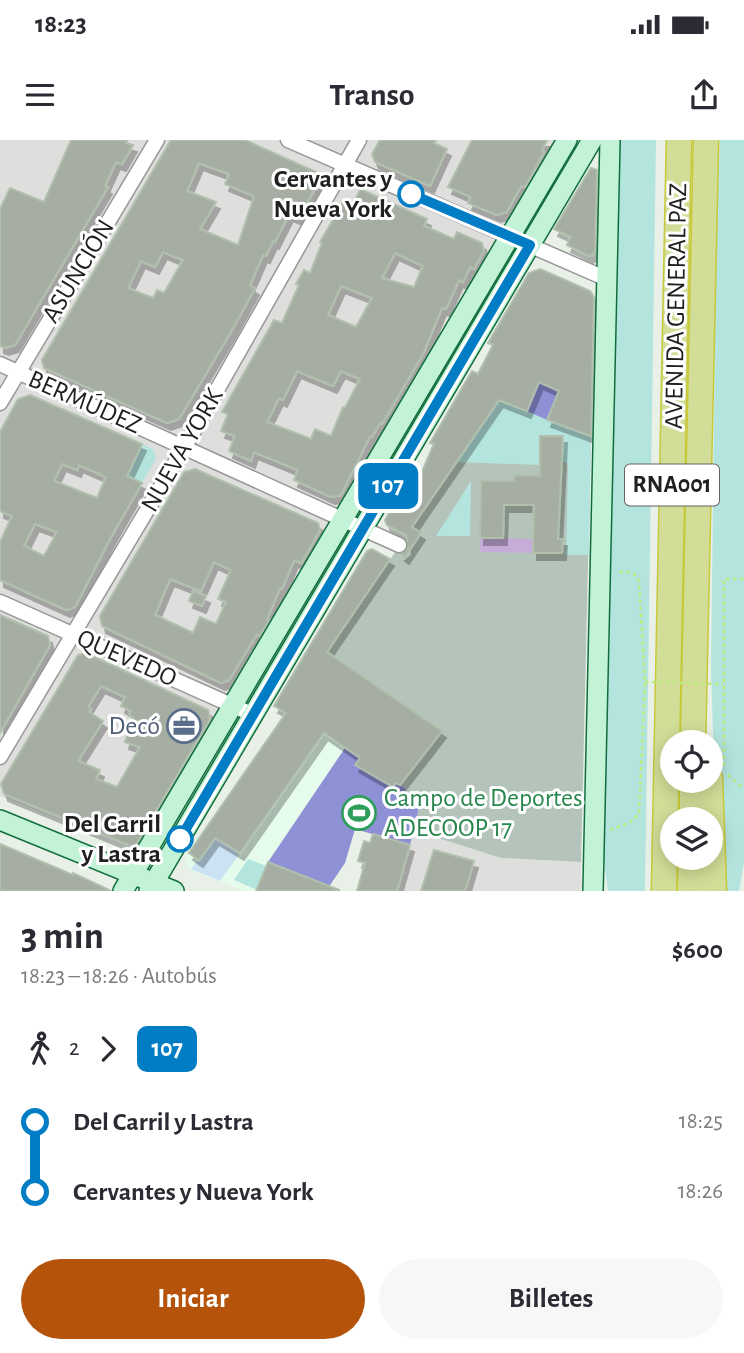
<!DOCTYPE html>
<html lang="es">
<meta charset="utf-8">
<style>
body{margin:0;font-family:"Alegreya Sans",sans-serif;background:#f7f7f7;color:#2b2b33;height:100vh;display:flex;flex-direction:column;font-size:26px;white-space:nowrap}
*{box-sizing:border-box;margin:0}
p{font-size:23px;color:#7c7c81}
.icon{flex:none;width:38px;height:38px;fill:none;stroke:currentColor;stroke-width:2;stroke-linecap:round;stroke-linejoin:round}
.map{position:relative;height:751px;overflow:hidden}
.side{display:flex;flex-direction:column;background:#fff;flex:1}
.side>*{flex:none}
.badge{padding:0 14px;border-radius:10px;font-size:24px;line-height:46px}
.tools{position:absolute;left:660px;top:590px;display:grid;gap:14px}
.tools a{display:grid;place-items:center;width:63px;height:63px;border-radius:50%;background:#fff;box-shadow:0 4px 18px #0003;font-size:35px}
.map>.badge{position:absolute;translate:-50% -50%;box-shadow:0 0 0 4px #fff}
.legs{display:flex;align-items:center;gap:10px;height:77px;padding:0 21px;font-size:23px}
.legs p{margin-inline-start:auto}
.head{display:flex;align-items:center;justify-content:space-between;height:119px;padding:0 21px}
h1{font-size:38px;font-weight:700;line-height:52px}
.cta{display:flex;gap:14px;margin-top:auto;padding:14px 21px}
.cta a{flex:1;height:80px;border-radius:42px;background:#b45309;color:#fff;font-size:28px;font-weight:700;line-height:80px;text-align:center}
.cta a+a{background:#f7f7f7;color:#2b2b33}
ul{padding:0 21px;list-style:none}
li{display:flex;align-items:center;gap:24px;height:70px;font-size:26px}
li i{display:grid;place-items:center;width:10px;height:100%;margin:0 9px;background:currentColor}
li i::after{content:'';width:18px;height:18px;margin:-9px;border:5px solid;border-radius:50%;background:#fff}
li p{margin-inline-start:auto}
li:first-child i{background:linear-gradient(#0000 50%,currentColor 0)}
li:last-child i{background:linear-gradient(currentColor 50%,#0000 0)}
.status{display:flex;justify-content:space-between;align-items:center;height:49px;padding:0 35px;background:#fff;direction:ltr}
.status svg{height:19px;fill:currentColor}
header{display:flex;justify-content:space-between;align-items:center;height:91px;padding:0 21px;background:#fff;font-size:32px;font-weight:700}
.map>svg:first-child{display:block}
.residential{fill:#dededd}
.education{fill:#e5fced}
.construction{fill:#b4c4ba}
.grass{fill:#b4e4de}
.park{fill:#cae2f4}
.pitch{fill:#8f91d6}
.water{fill:#c6add9}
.building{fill:#a6aea4;stroke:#b0c0ac;stroke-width:2;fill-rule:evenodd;filter:url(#shadow)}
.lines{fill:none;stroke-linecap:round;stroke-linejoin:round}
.street-casing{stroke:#979797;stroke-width:17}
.secondary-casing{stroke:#116e3c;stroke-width:22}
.highway-casing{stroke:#c7c93a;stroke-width:27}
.path{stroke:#b9ec7d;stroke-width:2.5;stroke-dasharray:3.5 3.5;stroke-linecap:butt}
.street{stroke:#fff;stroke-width:14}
.secondary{stroke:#c2f3d6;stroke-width:19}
.highway{stroke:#d2de98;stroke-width:24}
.path-bridge{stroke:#b9ec7d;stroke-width:2.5;stroke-dasharray:3.5 3.5;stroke-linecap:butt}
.line-1-casing{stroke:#fff;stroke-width:16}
.line-1{stroke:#007dc5;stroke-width:10}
.stop-1-dot{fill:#fff;stroke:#007dc5;stroke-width:3.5}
.labels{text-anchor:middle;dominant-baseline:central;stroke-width:6;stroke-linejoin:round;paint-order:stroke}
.shield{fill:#fff;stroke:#636363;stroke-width:2}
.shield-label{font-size:24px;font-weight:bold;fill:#202020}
.stop-label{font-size:26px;font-weight:bold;fill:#202020;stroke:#fff;text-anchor:end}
.street-label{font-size:26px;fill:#202020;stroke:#fff}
.service-label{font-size:26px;fill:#4e5e75;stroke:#fff;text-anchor:end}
.leisure-label{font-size:26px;fill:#27864d;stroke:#fff;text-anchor:start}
</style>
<div class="status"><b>18:23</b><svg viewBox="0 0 49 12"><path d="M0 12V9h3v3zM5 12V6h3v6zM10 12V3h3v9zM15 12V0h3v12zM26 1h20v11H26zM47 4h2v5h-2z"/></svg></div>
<header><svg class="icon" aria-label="menu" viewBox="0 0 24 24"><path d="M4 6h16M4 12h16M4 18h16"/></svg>Transo<svg class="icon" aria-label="share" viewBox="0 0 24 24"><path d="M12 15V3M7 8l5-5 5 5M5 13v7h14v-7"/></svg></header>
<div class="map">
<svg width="744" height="751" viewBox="0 0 744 751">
<defs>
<filter id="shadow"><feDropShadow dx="4" dy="7" stdDeviation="0" flood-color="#0004"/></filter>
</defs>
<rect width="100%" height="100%" fill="#e8f0e8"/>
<g class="residential">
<polygon points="0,0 557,0 141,705 131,707 0,656"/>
<polygon points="413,690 501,718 581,722 581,751 397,751"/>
</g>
<polygon class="education" points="327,512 442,591 400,645 396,643 393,647 380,639 372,626 367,633 355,625 256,751 244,751 189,729 186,718"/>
<polygon class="construction" points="499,260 591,296 581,722 501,718 413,690 420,665 402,656 406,649 400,645 441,591 327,512"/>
<g class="grass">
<polygon points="618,0 656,0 645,751 608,751 602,706"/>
<polygon points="720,0 744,0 744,723 739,751 718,751 711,529 716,105"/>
<polygon points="499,260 591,296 589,415 566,415 568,327 567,322 563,322 562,296 540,296 540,325 457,322"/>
<polygon points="142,304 153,309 156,319 142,343 127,336"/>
<polygon points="471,341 470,396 436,396"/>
<polygon points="248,719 266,726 257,750 234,740"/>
</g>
<polygon class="park" points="215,698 240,713 220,741 191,729"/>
<g class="pitch">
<polygon points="539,243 559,251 547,280 527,271"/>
<polygon points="345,608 360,618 356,625 367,632 372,626 380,639 392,647 396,643 406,649 403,656 420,664 410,705 355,689 345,723 326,751 256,751 268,722"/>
</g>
<polygon class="water" points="480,398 533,399 533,413 480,412"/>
<g class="building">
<polygon points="71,0 127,0 126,3 133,5 122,24 116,22 105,46 108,47 15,205 5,208 0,206 0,69 10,48 44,62"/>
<path d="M171 0H245L316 32 319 42 298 78 289 74 275 102 273 101 266 116 263 115 250 145 255 148 232 190 179 279 167 283 44 228 42 220ZM199 23 229 34 225 44 254 56 238 105 200 89 216 62 187 51ZM163 112 183 120 164 153 157 150 153 158 128 148 141 121 155 127Z"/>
<polygon points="380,0 436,0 434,3 447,9 430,46 375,22 372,14"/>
<polygon points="472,0 547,0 542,11 544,12 525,47 521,46 507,72 497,75 468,63 471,57 448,47"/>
<polygon points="591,28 597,30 595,113 589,116 567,105 571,97 554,89"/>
<path d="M360 49 427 79 424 86 454 99 457 92 482 103 484 111 474 129 470 127 463 142 459 140 446 169 442 168 423 214 382 284 380 283 372 297 370 296 341 355 331 357 294 340 298 330 254 312 251 321 229 311 235 296 221 291 228 274 222 272 274 180 282 183 299 145 296 144 304 130 310 133 322 103 320 102 345 59 354 63ZM395 113 423 126 414 147 382 138ZM341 146 372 158 356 187 328 175ZM297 231 333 246 341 231 360 239 345 268 343 267 331 296 315 289 311 299 267 282 279 258 283 260Z"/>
<polygon points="540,129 590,151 594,157 591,296 547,280 559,251 539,242 527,271 499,260 412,387 421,393 405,417 401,414 408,408 406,395 387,385 385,380 414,330 421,334 434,304 430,303 472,231 478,234 493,205 488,203 529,133"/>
<path d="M30 255 142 304 127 336 142 343 111 397 75 467 66 470 0 440V402L12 376 0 371V292L18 259ZM62 324 77 330 79 325 106 337 97 358 54 341ZM35 384 57 392 44 416 24 406Z"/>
<polygon points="540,296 563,296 558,399 563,399 562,413 533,413 534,365 504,365 503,398 480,398 481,341 514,341 514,335 540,336"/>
<path d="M195 329 318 383 320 390 301 423 294 420 282 449 280 448 267 479 269 480 260 496 257 494 229 540 221 543 102 486 100 476 184 332ZM214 422 231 430 218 459 226 462 216 484 200 477 193 493 155 475 170 439 201 451Z"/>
<polygon points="372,409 390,419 327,512 442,591 400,645 396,643 393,647 355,625 360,618 324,593 240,713 215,698 199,720 189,713 286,573 274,566 367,411"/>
<polygon points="193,451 206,456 202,466 189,461"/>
<polygon points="0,475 48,496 50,505 0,593"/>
<path d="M86 513 208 570 210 579 136 705 131 706 4 654 1 644 78 515ZM101 546 125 557 121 566 131 571 129 576 133 577 125 602 140 607 117 647 96 639 100 630 78 621 103 581 89 572 91 569 88 567Z"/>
<polygon points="373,694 410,705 397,751 357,751 365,723 358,721 364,701 370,703"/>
<polygon points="0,704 73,735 73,733 111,751 0,751"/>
<polygon points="434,710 474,721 465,751 421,751"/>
<polygon points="268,722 339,750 339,751 256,751"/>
</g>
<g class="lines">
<g class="street-casing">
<g id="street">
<polyline points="288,0 607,139"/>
<polyline points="0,224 399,405"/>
<polyline points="0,263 157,0"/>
<polyline points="0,462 254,575"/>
<polyline points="0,617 184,308 359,0"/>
</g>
</g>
<g class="secondary-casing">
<g id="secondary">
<polyline points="0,680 174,751"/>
<polyline points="123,751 567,0"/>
<polyline points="149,751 592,0"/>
<polyline points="593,751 610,0"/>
</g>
</g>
<g class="highway-casing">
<g id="highway">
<polyline points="693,602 706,0"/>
<polyline points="710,639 714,751"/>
<polyline points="692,679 692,640"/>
<polyline points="664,751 679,0"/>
<polyline points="690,751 691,718"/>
</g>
</g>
<g class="path">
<polyline points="724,626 724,439 744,439"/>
<polyline points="728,635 744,649"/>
<path d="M610 690 629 683 639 674 645 542 639 442C635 430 627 432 616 432"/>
</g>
<use href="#street" class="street"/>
<use href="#secondary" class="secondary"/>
<use href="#highway" class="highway"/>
<polyline class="path-bridge" points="645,542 723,544"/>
</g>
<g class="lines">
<g class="line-1-casing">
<polyline id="line-1" points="180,699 530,105 411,54"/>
</g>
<use href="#line-1" class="line-1"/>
</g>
<defs>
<g id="office-ring" transform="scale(1.75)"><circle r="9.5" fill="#fff" stroke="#5c6f8a" stroke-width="1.5"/><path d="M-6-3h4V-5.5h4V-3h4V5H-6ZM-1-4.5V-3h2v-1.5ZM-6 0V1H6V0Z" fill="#5c6f8a"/></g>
<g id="stadium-ring" transform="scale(1.75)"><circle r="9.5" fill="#fff" stroke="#2e9e5b" stroke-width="1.5"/><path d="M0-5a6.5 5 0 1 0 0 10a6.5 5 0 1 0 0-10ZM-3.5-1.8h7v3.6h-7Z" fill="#2e9e5b"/></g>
</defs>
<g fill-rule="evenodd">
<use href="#office-ring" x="184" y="586"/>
<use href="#stadium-ring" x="359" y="673"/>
</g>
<g class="stop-1-dot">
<circle cx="411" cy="54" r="12"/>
<circle cx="180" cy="699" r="12"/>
</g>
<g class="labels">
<rect class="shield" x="625" y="324.5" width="94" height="41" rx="5"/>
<g class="shield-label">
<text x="672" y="345">RNA001</text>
</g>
<g class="stop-label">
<text x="392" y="39">Cervantes y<tspan x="392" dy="30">Nueva York</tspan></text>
<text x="161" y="684">Del Carril<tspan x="161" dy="30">y Lastra</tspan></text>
</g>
<g class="street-label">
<text transform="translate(78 131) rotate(-59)">ASUNCIÓN</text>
<text transform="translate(676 166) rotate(-89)">AVENIDA GENERAL PAZ</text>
<text transform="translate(85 262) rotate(24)">BERMÚDEZ</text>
<text transform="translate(182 310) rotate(-60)">NUEVA YORK</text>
<text transform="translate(127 518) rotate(24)">QUEVEDO</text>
</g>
<g class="service-label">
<text x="160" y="586">Decó</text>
</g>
<g class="leisure-label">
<text x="384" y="658">Campo de Deportes<tspan x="384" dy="30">ADECOOP 17</tspan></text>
</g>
</g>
</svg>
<div class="tools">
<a><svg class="icon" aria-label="locate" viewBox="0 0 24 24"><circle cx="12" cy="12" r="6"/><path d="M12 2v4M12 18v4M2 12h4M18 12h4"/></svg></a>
<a><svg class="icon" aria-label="layers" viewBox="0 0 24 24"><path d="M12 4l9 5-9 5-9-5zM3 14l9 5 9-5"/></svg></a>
</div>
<b class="badge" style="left:388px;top:346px;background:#007dc5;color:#fff">107</b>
</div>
<section class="side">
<div class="head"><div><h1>3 min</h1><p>18:23 – 18:26 · Autobús</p></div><b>$600</b></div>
<div class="legs"><svg class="icon" aria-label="walk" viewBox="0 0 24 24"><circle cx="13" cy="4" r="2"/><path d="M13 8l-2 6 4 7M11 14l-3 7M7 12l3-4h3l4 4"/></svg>2<svg class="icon" aria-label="forward" viewBox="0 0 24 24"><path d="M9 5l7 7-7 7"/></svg><b class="badge" style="background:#007dc5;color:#fff">107</b></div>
<ul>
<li><i style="color:#007dc5"></i><b>Del Carril y Lastra</b><p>18:25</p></li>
<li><i style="color:#007dc5"></i><b>Cervantes y Nueva York</b><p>18:26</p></li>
</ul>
<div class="cta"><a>Iniciar</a><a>Billetes</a></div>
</section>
